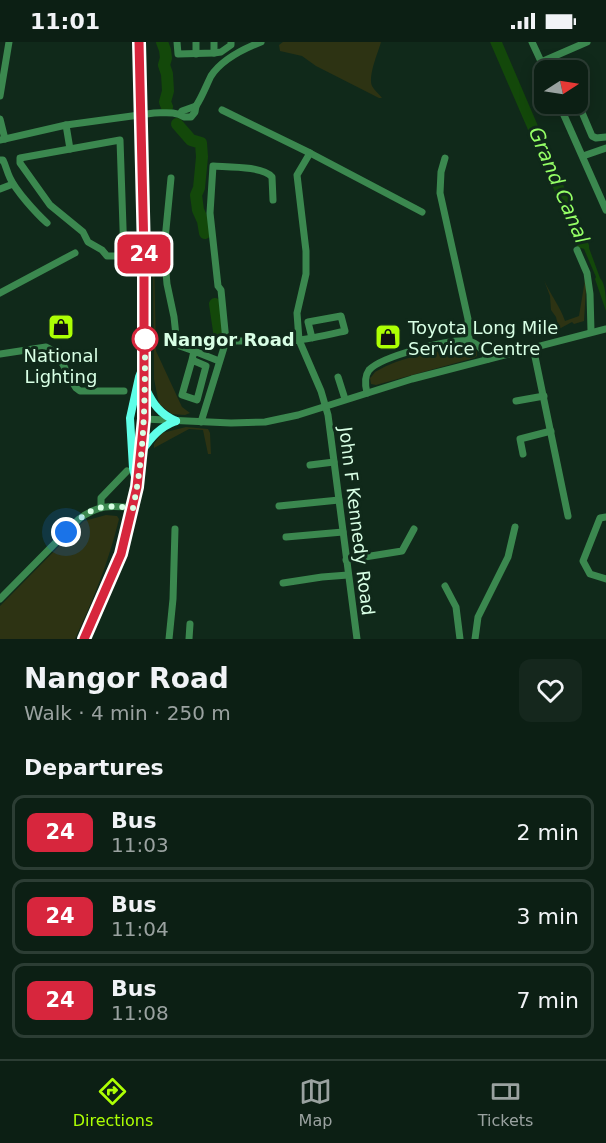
<!DOCTYPE html>
<meta charset="utf-8">
<style>
body{margin:0;font-family:"DejaVu Sans",sans-serif;background:#15271d;color:#f1f3f6;height:100vh;display:flex;flex-direction:column;font-size:22px;white-space:nowrap}
*{box-sizing:border-box;margin:0}
p{font-size:20px;color:#9aa2a0}
.icon{flex:none;width:33px;height:33px;fill:none;stroke:currentColor;stroke-width:2;stroke-linecap:round;stroke-linejoin:round}
.map{position:relative;height:597px;overflow:hidden}
.side{display:flex;flex-direction:column;background:#0c1f14;flex:1}
.side>*{flex:none}
.badge{padding:0 12px;border-radius:9px;font-size:21px;line-height:39px}
.needle{width:39px;rotate:78deg}
.controls{position:absolute;left:534px;top:18px;display:grid;gap:12px}
.controls a{display:grid;place-items:center;width:54px;height:54px;border-radius:12px;background:#0c1f14;box-shadow:0 3px 15px #0003,0 0 0 2px #2c3d34;font-size:30px}
.you{position:absolute;width:30px;height:30px;margin:-15px;border:4px solid #fff;border-radius:50%;background:#1a73e8;box-shadow:0 0 0 9px #1a73e833}
.map>.badge{position:absolute;translate:-50% -50%;box-shadow:0 0 0 3px #fff}
h2{padding:0 24px;font-size:22px;line-height:54px}
.round{display:grid;place-items:center;flex:none;width:63px;height:63px;border-radius:12px;background:#15271d}
.headline{display:flex;align-items:center;justify-content:space-between;height:102px;padding:0 24px}
h1{font-size:28px;font-weight:800;line-height:45px}
ul{padding:0;list-style:none}
li{display:flex;align-items:center;gap:18px;height:75px;margin:0 12px 9px;padding:0 12px;border:3px solid #2c3d34;border-radius:12px}
li div{flex:1}
li b{display:block;font-size:22px}
li em{font-style:normal}
li .badge{min-width:66px;font-weight:700;text-align:center}
.status{display:flex;justify-content:space-between;align-items:center;height:42px;padding:0 30px;background:#0c1f14;direction:ltr}
.status svg{height:16px;fill:currentColor}
.tabs{display:flex;justify-content:space-around;align-items:center;height:84px;border-top:2px solid #2c3d34;background:#0c1f14;font-size:16px;color:#9aa2a0}
.tabs a{display:grid;justify-items:center;gap:3px}
.tabs .selected{color:#adff04}
.map>svg:first-child{display:block}
.green{fill:#2d3313}
.water{fill:#13480a}
.lines{fill:none;stroke-linecap:round;stroke-linejoin:round}
.river{stroke:#13480a;stroke-width:12}
.minor{stroke:#3b884f;stroke-width:7}
.major{stroke:#5fffe8;stroke-width:8}
.line-casing{stroke:#fff;stroke-width:14}
.line{stroke:#d7263d;stroke-width:9}
.walk{stroke:#d8ffe5;stroke-width:6;stroke-dasharray:0 10.8}
.stop-dot{fill:#fff;stroke:#d7263d;stroke-width:3}
.labels{text-anchor:middle;dominant-baseline:central;stroke-width:6;stroke-linejoin:round;paint-order:stroke}
.poi-label{font-size:18px;fill:#d8ffe5;stroke:#10291a;text-anchor:start}
.stop-label{font-size:18px;font-weight:bold;fill:#d8ffe5;stroke:#10291a;text-anchor:start}
.street-label{font-size:18px;fill:#d8ffe5;stroke:#10291a}
.water-label{font-size:20px;font-style:italic;fill:#95ff66;stroke:#10291a}
</style>
<div class="status"><b>11:01</b><svg viewBox="0 0 49 12"><path d="M0 12V9h3v3zM5 12V6h3v6zM10 12V3h3v9zM15 12V0h3v12zM26 1h20v11H26zM47 4h2v5h-2z"/></svg></div>
<div class="map">
<svg width="606" height="597" viewBox="0 0 606 597">
<rect width="100%" height="100%" fill="#10291a"/>
<g class="green">
<path d="M283 0H381C378 11 368 33 372 44 374 48 379 52 382 56H379L316 24 302 14 280 9 279 3Z"/>
<polygon points="153,214 154,214 156,309 182,365 190,371 185,373 172,372 159,362 154,337"/>
<path d="M544 238C550 252 560 264 565 279L579 274 585 238 586 246 584 279 574 282 572 280 559 287 556 275 551 268 550 254Z"/>
<path d="M463 306H472L477 309V314L474 316 376 343 371 342 370 336 372 334 375 330C402 314 433 310 463 306Z"/>
<polygon points="186,385 208,387 210,391 211,412 208,412 203,388 189,387 154,406 154,402 162,391"/>
<path d="M106 473 117 474 119 477C109 519 93 558 75 597H0V564L84 479Z"/>
</g>
<path class="water" d="M490 0H502L589 203V206L600 236C606 242 606 258 606 269L595 237 596 235 584 207 581 206 579 207 576 202 577 201Z"/>
<g class="lines">
<g class="river">
<polyline points="162,0 165,8 166,16 164,23 167,32 168,49 165,60 167,65"/>
<polyline points="177,82 191,98 201,101 202,115 199,146 196,153 198,168 203,179 205,191"/>
<polyline points="215,262 220,296"/>
</g>
<g class="minor">
<polyline points="177,0 178,12 214,11 214,0"/>
<polyline points="196,0 196,12"/>
<polyline points="532,0 545,28"/>
<polyline points="214,11 221,10 231,3 231,0"/>
<polyline points="541,20 587,0"/>
<polyline points="0,54 9,0"/>
<polyline points="578,61 592,94 596,96 606,95"/>
<polyline points="559,62 606,168"/>
<polyline points="222,68 310,111 297,133 306,209 306,232 297,271 299,298 321,349 328,373 357,597"/>
<polyline points="562,68 577,62"/>
<polyline points="180,72 182,69 196,64"/>
<polyline points="0,77 5,97"/>
<polyline points="66,83 70,107"/>
<path d="M0 98 66 83 154 71C164 71 176 69 184 75H191L195 70 196 64C202 55 206 44 211 34 222 17 243 7 261 0"/>
<polygon points="120,98 124,214 107,214 102,208 88,200 83,190 50,163 20,121 20,116"/>
<polyline points="310,111 422,170"/>
<polyline points="583,114 606,106"/>
<polyline points="445,116 441,130 440,151 468,277 469,299"/>
<path d="M0 118H3C6 124 7 130 10 136 16 149 36 171 47 181"/>
<polyline points="171,136 164,208 167,242 174,275 177,303 194,309"/>
<polyline points="0,147 13,142"/>
<polyline points="577,208 587,231 590,252 591,289"/>
<polyline points="0,251 75,211"/>
<path d="M226 299 221 248 218 244 210 171 213 124C228 125 263 124 272 135L273 158"/>
<polyline points="533,305 568,474"/>
<path d="M0 312 46 305C61 311 67 333 76 346L80 349H124"/>
<polyline points="192,318 182,353 197,358 206,324 192,318 194,309 219,319"/>
<polyline points="338,335 345,357"/>
<path d="M367 351C365 343 364 335 369 328 382 314 449 297 468 299 479 301 483 309 488 317"/>
<polyline points="516,359 544,354"/>
<polyline points="144,377 231,381 265,380 298,373 412,337 606,287"/>
<path d="M201 380 226 299H293C310 297 327 293 345 289L341 274 308 280 312 296"/>
<polyline points="523,412 520,397 551,389"/>
<polyline points="310,423 334,420"/>
<polyline points="279,464 339,458"/>
<polyline points="101,465 101,456 127,429"/>
<polyline points="606,475 600,476 583,519 590,532 606,537"/>
<polyline points="286,495 343,490"/>
<polyline points="346,518 402,509 414,487"/>
<polyline points="283,541 322,535 348,533"/>
<polyline points="445,544 456,565 460,597"/>
<path d="M0 557 79 477C98 463 110 463 133 466"/>
<polyline points="169,597 173,557 175,487"/>
<polyline points="189,597 190,582"/>
<polyline points="475,597 478,575 508,515 515,485"/>
</g>
<g class="major">
<path d="M146 347C153 362 160 372 176 379"/>
<path d="M142 409C151 395 160 385 176 379"/>
<polyline points="136,439 133,426 130,376 139,335 143,325"/>
<path d="M84 597C107 549 128 499 137 447 147 388 145 328 145 269 144 179 140 90 139 0"/>
</g>
</g>
<g class="lines">
<g class="line-casing">
<polyline id="line" points="84,597 121,512 137,445 144,377 144,211 139,0"/>
</g>
<use href="#line" class="line"/>
<path class="walk" d="M66 490C90 465 98 462 133 466 145 410 145 353 145 297"/>
</g>
<defs>
<g id="shop-square" transform="scale(1.35)"><rect x="-9" y="-9" width="18" height="18" rx="4" fill="#adff04" stroke="#10291a"/><path d="M-5-2.5h2.3a2.7 3.5 0 0 1 5.4 0H5L5.5 6h-11ZM-1.5-2.5h3a1.5 2.3 0 0 0-3 0Z" fill="#111"/></g>
</defs>
<g fill-rule="evenodd">
<use href="#shop-square" x="61" y="285"/>
<use href="#shop-square" x="388" y="295"/>
</g>
<circle class="stop-dot" cx="145" cy="297" r="12"/>
<g class="labels">
<g class="poi-label">
<text x="408" y="285">Toyota Long Mile<tspan x="408" dy="21">Service Centre</tspan></text>
<text x="61" y="313" text-anchor="middle">National<tspan x="61" dy="21">Lighting</tspan></text>
</g>
<g class="stop-label">
<text x="163" y="297">Nangor Road</text>
</g>
<g class="street-label">
<text transform="translate(357 479) rotate(83)">John F Kennedy Road</text>
</g>
<g class="water-label">
<text transform="translate(559 143) rotate(67)">Grand Canal</text>
</g>
</g>
</svg>
<div class="controls">
<a><svg class="needle" viewBox="-14 -14 28 28"><path d="M0-13l5 13h-10z" fill="#e53935"/><path d="M0 13l5-13h-10z" fill="#9aa2a0"/></svg></a>
</div>
<div class="you" style="left:66px;top:490px"></div>
<b class="badge" style="left:144px;top:212px;background:#d7263d;color:#fff">24</b>
</div>
<section class="side">
<div class="headline"><div><h1>Nangor Road</h1><p>Walk · 4 min · 250 m</p></div><a class="round"><svg class="icon" aria-label="heart" viewBox="0 0 24 24"><path d="M12 20l-8-8c-3-5 5-10 8-4 3-6 11-1 8 4z"/></svg></a></div>
<h2>Departures</h2>
<ul>
<li><span class="badge" style="background:#d7263d;color:#fff">24</span><div><b>Bus</b><p>11:03</p></div><em>2 min</em></li>
<li><span class="badge" style="background:#d7263d;color:#fff">24</span><div><b>Bus</b><p>11:04</p></div><em>3 min</em></li>
<li><span class="badge" style="background:#d7263d;color:#fff">24</span><div><b>Bus</b><p>11:08</p></div><em>7 min</em></li>
</ul>
</section>
<nav class="tabs">
<a class="selected"><svg class="icon" aria-label="directions" viewBox="0 0 24 24"><path d="M12 3l9 9-9 9-9-9zM9 14v-3h6M13 9l2 2-2 2"/></svg>Directions</a>
<a><svg class="icon" aria-label="map" viewBox="0 0 24 24"><path d="M3 6l6-2 6 2 6-2v14l-6 2-6-2-6 2zM9 4v14M15 6v14"/></svg>Map</a>
<a><svg class="icon" aria-label="tickets" viewBox="0 0 24 24"><path d="M3 7h18v10H3zM15 7v10"/></svg>Tickets</a>
</nav>
